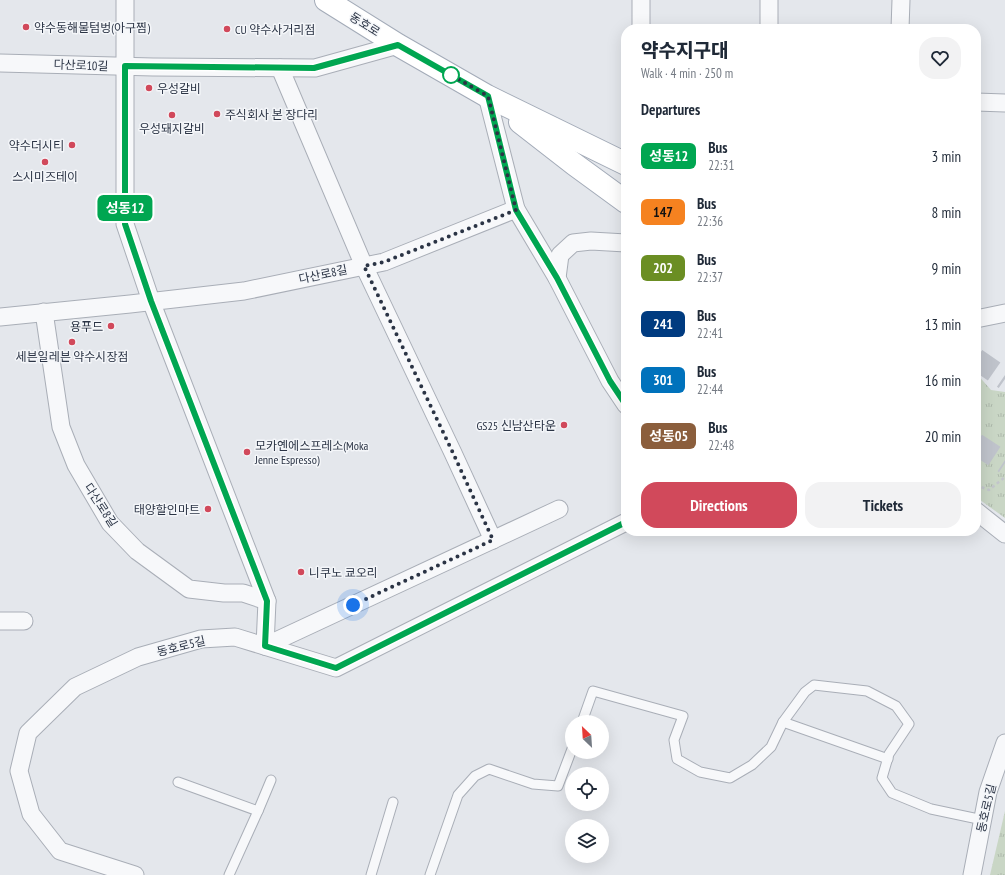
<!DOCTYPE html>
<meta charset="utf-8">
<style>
body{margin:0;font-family:"PT Sans Narrow","Noto Sans KR",sans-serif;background:#f2f2f3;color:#1f2937;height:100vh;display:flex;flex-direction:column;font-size:15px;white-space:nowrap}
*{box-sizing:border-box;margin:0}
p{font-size:13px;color:#747a83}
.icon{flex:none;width:22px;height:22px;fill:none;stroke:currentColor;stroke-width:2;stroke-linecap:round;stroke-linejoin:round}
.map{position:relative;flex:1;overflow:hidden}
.panel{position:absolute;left:621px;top:24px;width:360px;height:512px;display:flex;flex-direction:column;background:#fff;border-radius:16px;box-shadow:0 4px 16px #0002}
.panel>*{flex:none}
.badge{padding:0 8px;border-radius:6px;font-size:14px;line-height:26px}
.needle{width:26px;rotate:335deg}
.tools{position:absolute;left:565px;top:715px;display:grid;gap:8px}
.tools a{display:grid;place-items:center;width:44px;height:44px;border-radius:50%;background:#fff;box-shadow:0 4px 16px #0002;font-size:20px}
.you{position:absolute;width:20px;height:20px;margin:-10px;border:3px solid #fff;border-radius:50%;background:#1a73e8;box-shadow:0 0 0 6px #1a73e833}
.map>.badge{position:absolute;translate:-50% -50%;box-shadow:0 0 0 2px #fff}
h2{padding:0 20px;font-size:15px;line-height:36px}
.round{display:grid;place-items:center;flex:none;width:42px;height:42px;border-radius:16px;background:#f2f2f3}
.head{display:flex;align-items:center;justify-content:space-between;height:68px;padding:0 20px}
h1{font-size:19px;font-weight:800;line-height:30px}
.action{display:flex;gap:8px;margin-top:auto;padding:8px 20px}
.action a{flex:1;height:46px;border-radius:16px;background:#d1495b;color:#fff;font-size:16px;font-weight:800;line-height:46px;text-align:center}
.action a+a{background:#f2f2f3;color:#1f2937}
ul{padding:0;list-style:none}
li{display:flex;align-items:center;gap:12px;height:56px;padding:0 20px}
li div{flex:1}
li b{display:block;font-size:15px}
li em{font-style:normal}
li .badge{min-width:44px;font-weight:700;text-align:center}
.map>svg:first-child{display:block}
.park{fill:url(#park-tufts)}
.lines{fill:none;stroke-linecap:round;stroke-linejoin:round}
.primary-tunnel{stroke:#bfc3cb;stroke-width:22;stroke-dasharray:22 11;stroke-linecap:butt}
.lane-casing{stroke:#a9aeb7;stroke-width:11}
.street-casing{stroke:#a9aeb7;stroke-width:19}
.primary-casing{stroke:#a3abb8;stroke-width:24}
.path{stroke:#c2c5cb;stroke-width:2.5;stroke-dasharray:3 3;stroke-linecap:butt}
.lane{stroke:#f7f8fa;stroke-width:9}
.street{stroke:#f7f8fa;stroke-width:17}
.primary{stroke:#fff;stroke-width:22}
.line-casing{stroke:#fff;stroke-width:9}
.line{stroke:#00a651;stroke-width:6}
.walk{stroke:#2b3445;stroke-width:4;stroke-dasharray:0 7.2}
.poi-dot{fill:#d1495b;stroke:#f4f6f9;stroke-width:1.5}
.stop-dot{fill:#fff;stroke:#00a651;stroke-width:2}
.labels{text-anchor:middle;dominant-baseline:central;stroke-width:3;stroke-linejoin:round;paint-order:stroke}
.street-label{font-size:12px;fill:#2b3445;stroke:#f4f6f9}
.poi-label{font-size:12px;fill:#2b3445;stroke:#f4f6f9;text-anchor:start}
</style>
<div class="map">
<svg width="1005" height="875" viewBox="0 0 1005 875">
<defs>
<pattern id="park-tufts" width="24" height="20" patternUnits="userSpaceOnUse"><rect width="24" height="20" fill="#c9d6c5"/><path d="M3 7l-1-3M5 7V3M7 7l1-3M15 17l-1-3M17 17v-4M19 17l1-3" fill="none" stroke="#adb8ab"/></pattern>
</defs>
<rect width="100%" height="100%" fill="#e4e7ec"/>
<g class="park">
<polygon points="976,373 991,390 1005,392 1005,518 976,497"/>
<polygon points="1005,811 1005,875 990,875"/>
</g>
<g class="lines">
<g class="primary-tunnel">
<polyline points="976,359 1005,379"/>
<polyline points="976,444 1005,463"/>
</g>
<g class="lane-casing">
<g id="lane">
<polyline points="582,722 593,691 683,716 674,740 677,759 700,772 730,778 752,765 771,747 783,722 805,692 814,685 867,691 896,706 909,724 889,754 882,778 892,793 931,809 983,820"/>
<polyline points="783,722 888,759"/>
<polyline points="178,782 258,811"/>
<polyline points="229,875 258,811 271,780"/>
<polyline points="371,875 393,802"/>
<polyline points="430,875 458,795 475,776 489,769 533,784 558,786 572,749"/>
</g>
</g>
<g class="street-casing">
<g id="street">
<polyline points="125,0 125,224 151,301 267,601 265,646"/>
<polyline points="641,29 641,0"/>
<polyline points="769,29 769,0"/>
<polyline points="900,29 901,0"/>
<polyline points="0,63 153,67 315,68 398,45"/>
<polyline points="280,68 364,266 453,453 493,540"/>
<polyline points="487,96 516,209 557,278 610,381 626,405"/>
<polyline points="976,102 1005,103"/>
<polyline points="557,278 560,255 573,243 591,241 626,243"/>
<polyline points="44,312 61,427 76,465 110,523 137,551 189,589 224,593 243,593 267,601"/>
<polyline points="0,317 130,304 244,291 384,262 516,209"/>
<polyline points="976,319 1005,313"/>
<polyline points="976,511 1005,534"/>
<polyline points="0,621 24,621"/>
<polyline points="265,646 559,509"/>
<polyline points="135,875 60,851 31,814 19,771 28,733 75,687 138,657 201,639 235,637 336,668 626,522"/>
<polyline points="972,875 988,792 1005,743"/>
</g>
</g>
<g class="primary-casing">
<g id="primary">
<polyline points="326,0 398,45 487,96 626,164"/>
<polyline points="520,122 574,164 626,202"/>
</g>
</g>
<polyline class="path" points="976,485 989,490 1005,477"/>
<use href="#lane" class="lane"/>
<use href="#street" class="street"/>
<use href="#primary" class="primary"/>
</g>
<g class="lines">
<g class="line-casing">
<polyline id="line" points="626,405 610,381 557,278 516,210 488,96 398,45 314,68 125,66 125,224 151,301 267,601 265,646 336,668 626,522"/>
</g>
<use href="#line" class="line"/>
<polyline class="walk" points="353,605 493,540 453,453 364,266 384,262 516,210 488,96 449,74 451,75"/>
</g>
<g class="poi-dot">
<circle cx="26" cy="27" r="4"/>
<circle cx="227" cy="29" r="4"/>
<circle cx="149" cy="88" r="4"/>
<circle cx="217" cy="114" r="4"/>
<circle cx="172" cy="115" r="4"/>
<circle cx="72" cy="145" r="4"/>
<circle cx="45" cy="162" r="4"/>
<circle cx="111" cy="326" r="4"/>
<circle cx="72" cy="342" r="4"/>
<circle cx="564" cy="425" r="4"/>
<circle cx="247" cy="452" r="4"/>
<circle cx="208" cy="509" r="4"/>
<circle cx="301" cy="572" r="4"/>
</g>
<circle class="stop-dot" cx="451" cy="75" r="8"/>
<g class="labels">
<g class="street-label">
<text transform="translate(365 24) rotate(32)">동호로</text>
<text transform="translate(81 65) rotate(2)">다산로10길</text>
<text transform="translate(323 274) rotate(-12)">다산로8길</text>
<text transform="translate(101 505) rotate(57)">다산로8길</text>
<text transform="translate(181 646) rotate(-14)">동호로5길</text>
<text transform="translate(986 808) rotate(-77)">동호로5길</text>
</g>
<g class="poi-label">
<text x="34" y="27">약수동해물텀벙(아구찜)</text>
<text x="235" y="29">CU 약수사거리점</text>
<text x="157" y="88">우성갈비</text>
<text x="225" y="114">주식회사 본 장다리</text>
<text x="172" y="128" text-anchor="middle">우성돼지갈비</text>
<text x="64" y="145" text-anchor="end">약수더시티</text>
<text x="45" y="176" text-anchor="middle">스시미즈테이</text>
<text x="103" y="326" text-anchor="end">용푸드</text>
<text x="72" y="356" text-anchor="middle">세븐일레븐 약수시장점</text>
<text x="556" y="425" text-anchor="end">GS25 신남산타운</text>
<text x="255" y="445">모카옌에스프레소(Moka<tspan x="255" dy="14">Jenne Espresso)</tspan></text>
<text x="200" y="509" text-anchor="end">태양할인마트</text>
<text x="309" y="572">니쿠노 쿄오리</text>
</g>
</g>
</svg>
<div class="tools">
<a><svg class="needle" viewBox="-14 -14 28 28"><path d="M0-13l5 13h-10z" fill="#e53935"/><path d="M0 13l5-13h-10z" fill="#747a83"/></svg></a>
<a><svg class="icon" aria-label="locate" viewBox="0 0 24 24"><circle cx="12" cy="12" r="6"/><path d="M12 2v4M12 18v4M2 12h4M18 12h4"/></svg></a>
<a><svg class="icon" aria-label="layers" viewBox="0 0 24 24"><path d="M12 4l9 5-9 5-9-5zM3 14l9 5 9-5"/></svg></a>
</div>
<div class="you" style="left:353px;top:605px"></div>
<b class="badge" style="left:125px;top:208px;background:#00a651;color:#fff">성동12</b>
<section class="panel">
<div class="head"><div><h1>약수지구대</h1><p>Walk · 4 min · 250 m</p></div><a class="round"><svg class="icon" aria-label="heart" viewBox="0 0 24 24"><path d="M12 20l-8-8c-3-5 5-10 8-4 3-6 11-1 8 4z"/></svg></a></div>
<h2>Departures</h2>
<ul>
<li><span class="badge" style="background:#00a651;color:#fff">성동12</span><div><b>Bus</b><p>22:31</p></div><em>3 min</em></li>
<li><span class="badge" style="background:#f58220;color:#111">147</span><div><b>Bus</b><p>22:36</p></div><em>8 min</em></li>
<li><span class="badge" style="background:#6b8e23;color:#fff">202</span><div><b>Bus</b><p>22:37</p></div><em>9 min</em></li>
<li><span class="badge" style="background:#003b80;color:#fff">241</span><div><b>Bus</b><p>22:41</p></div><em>13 min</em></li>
<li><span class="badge" style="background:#0072bc;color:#fff">301</span><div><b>Bus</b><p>22:44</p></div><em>16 min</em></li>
<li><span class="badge" style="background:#8b5e3c;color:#fff">성동05</span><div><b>Bus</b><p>22:48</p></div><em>20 min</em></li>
</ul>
<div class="action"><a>Directions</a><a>Tickets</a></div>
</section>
</div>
